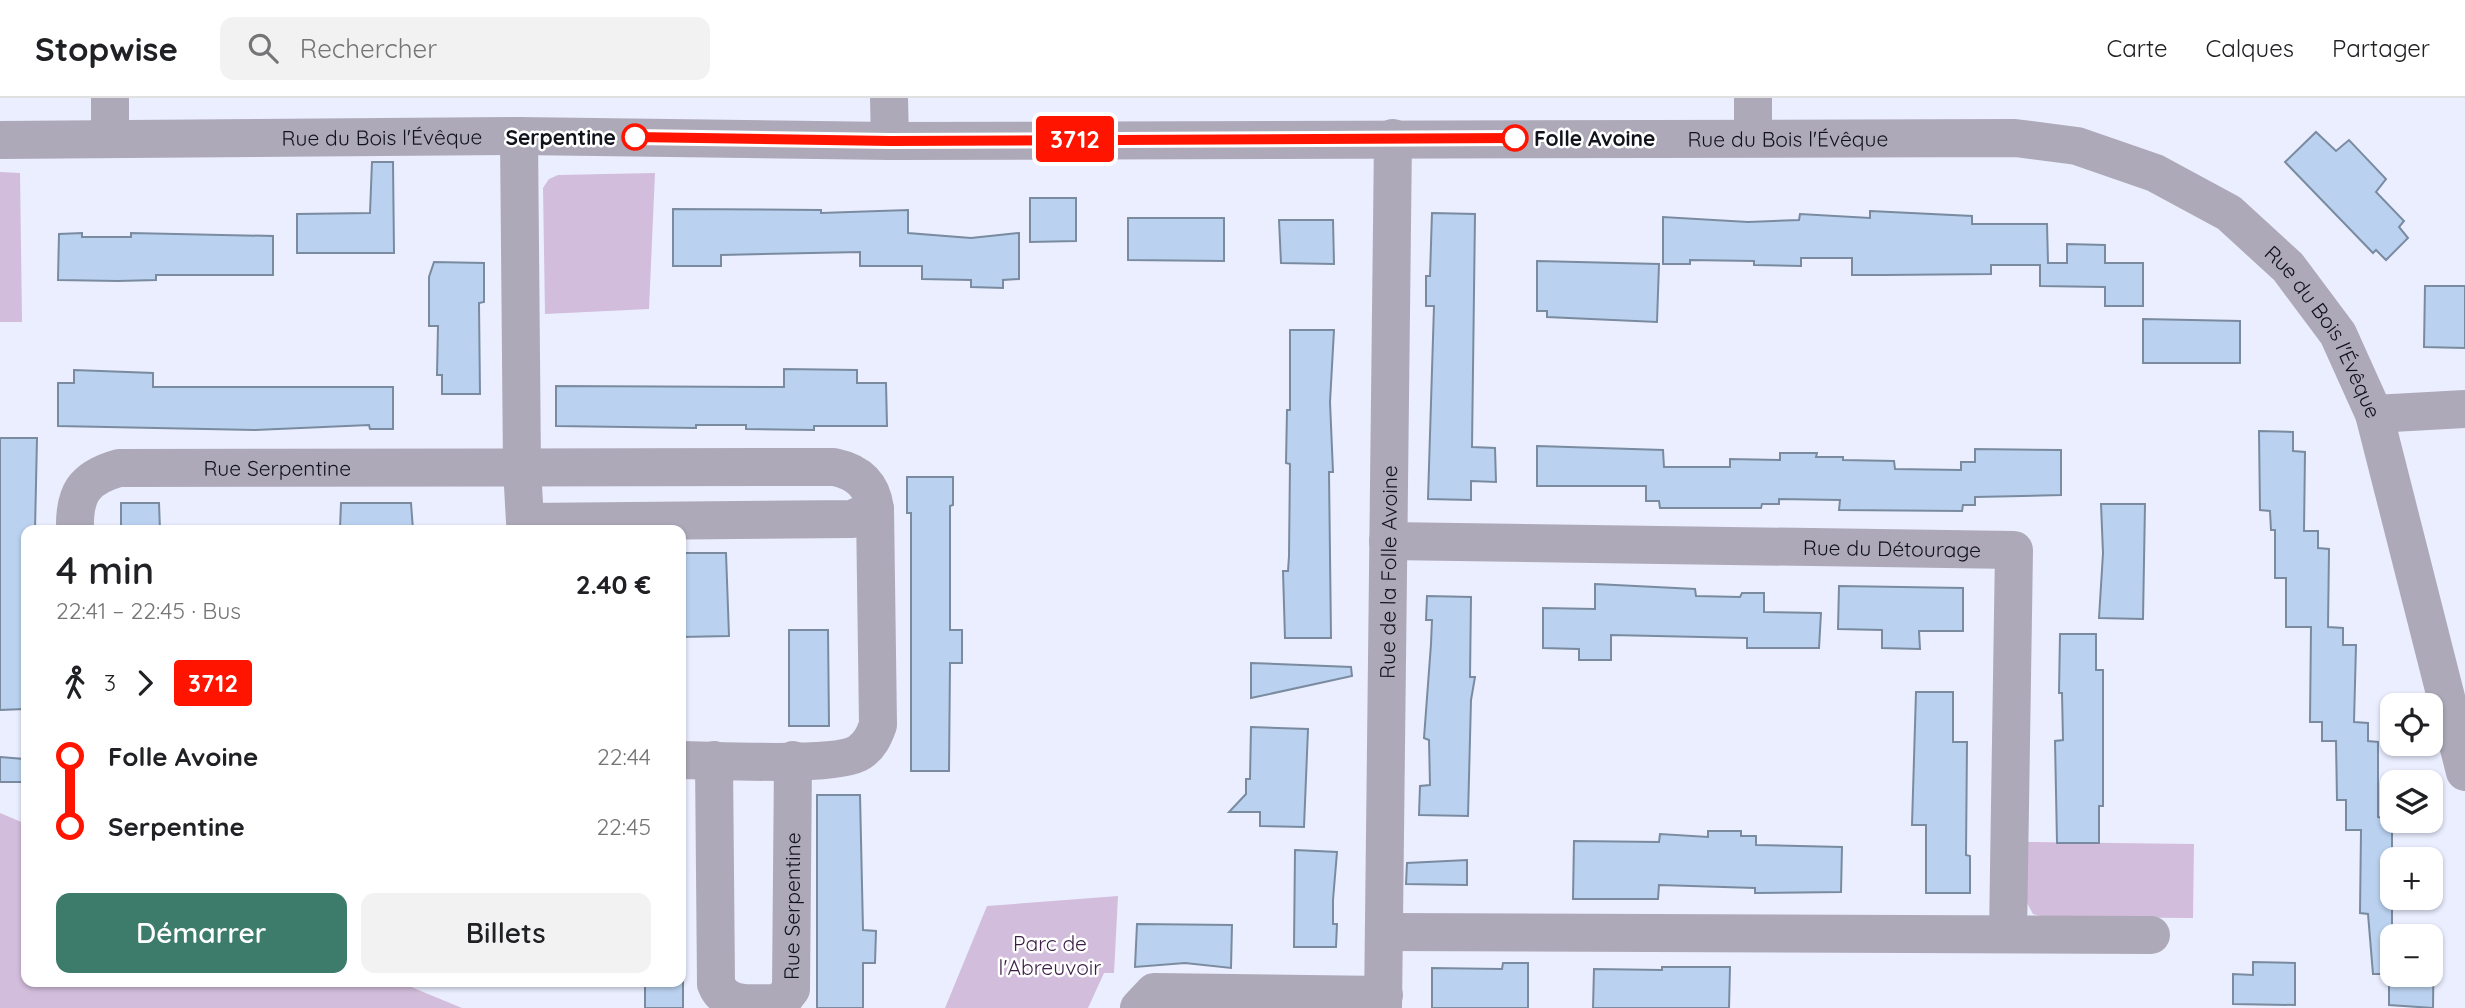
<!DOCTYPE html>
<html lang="fr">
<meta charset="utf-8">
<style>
body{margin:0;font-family:Quicksand,sans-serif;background:#f2f2f2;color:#202124;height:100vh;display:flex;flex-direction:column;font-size:26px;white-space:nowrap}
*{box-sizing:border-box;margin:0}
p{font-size:23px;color:#757577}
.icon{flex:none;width:38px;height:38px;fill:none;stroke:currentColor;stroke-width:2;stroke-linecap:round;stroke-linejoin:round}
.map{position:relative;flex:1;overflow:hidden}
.details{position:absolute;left:21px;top:427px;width:665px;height:462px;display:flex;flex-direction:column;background:#fff;border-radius:14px;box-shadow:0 2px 5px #0004}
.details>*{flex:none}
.badge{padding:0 14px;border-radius:5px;font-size:24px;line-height:46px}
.buttons{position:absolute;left:2380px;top:595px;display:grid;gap:14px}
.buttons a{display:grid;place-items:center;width:63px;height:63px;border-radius:14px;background:#fff;box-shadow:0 2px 5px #0004;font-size:35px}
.map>.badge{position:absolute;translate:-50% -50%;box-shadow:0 0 0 4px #fff}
.legs{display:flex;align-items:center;gap:10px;height:77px;padding:0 35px;font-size:23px}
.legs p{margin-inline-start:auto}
.summary{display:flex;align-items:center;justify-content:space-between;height:119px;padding:0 35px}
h1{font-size:38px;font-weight:600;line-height:52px}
.button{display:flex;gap:14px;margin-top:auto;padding:14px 35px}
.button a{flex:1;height:80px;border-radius:14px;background:#3d7c6a;color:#fff;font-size:28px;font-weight:600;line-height:80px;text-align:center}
.button a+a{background:#f2f2f2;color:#202124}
ul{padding:0 35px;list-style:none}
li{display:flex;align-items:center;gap:24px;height:70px;font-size:26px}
li i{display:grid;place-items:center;width:10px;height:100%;margin:0 9px;background:currentColor}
li i::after{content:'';width:18px;height:18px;margin:-9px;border:5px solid;border-radius:50%;background:#fff}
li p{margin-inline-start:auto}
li:first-child i{background:linear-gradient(#0000 50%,currentColor 0)}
li:last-child i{background:linear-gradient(currentColor 50%,#0000 0)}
header{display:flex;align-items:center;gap:42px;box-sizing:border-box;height:98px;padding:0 35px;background:#fff;border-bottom:2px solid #e0e0e0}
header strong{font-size:33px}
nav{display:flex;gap:38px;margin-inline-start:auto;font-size:24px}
.search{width:490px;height:63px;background:#f2f2f2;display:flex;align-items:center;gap:18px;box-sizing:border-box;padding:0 24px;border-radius:14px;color:#757577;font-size:26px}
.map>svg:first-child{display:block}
.green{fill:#d3bddc}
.building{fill:#bad2f0;stroke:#7a8ba0;stroke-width:2;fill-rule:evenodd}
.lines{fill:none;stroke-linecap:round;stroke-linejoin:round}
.minor{stroke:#ada9b9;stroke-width:38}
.line-1-casing{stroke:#fff;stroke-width:16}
.line-1{stroke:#ff1400;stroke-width:10}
.stop-1-dot{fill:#fff;stroke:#ff1400;stroke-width:3.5}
.labels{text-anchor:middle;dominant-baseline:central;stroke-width:5;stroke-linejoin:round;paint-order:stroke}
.street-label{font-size:21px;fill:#11131c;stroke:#fff}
.stop-label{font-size:21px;font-weight:bold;fill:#11131c;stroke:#fff;text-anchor:end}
.park-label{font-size:21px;fill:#3b1d46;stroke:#fff}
</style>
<header>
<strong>Stopwise</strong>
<div class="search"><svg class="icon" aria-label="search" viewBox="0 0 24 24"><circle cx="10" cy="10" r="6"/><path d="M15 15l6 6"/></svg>Rechercher</div>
<nav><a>Carte</a><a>Calques</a><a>Partager</a></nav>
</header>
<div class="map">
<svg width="2465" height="910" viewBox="0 0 2465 910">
<rect width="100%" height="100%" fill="#eaeeff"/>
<g class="green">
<polygon points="0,74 20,75 22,224 0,224"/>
<polygon points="655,75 649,211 545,216 543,90 549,81 558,77"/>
<polygon points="0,715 26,726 26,884 399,884 462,910 0,910"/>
<polygon points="2026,744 2194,746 2193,820 2044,819 2033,816 2026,803"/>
<polygon points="1118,798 1114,875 1104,875 1088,910 945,910 987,808"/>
</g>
<g class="building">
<polygon points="2316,34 2336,53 2349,42 2386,81 2376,94 2404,123 2399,129 2408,140 2386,162 2376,152 2373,155 2285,64"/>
<polygon points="372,64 393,64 394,155 297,155 297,116 370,115"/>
<polygon points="1030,100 1076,100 1076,143 1030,144"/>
<polygon points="673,111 821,112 821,115 908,112 908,135 971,140 1019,135 1019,181 1003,182 1003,190 971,189 971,182 922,181 922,168 860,168 860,154 721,157 721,168 673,168"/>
<polygon points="1870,113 1972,118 1972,126 2047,126 2048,165 2067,165 2067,146 2105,147 2105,165 2143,165 2143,208 2105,208 2105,189 2040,188 2040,167 1991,167 1991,176 1885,177 1852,177 1852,160 1801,160 1801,168 1754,167 1754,163 1690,162 1690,166 1663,166 1663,119 1748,124 1799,122 1800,116 1870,120"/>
<polygon points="1432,115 1475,116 1472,349 1495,350 1496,384 1471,383 1471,402 1428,401 1434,208 1426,208 1426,178 1430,178"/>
<polygon points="1128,120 1224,120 1224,163 1128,162"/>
<polygon points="1279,122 1333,122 1334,166 1281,165"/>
<polygon points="82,135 82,139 131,139 131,135 273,138 273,177 156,177 156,182 118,183 58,182 59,136"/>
<polygon points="1537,163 1659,166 1657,224 1547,219 1547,213 1537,213"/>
<polygon points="434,164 484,165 484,204 479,205 480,296 442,296 442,277 437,277 438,228 429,228 429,179"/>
<polygon points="2425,188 2465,188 2465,250 2424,249"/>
<polygon points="2143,221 2240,223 2240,265 2143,265"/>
<polygon points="1290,232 1334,232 1330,304 1333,374 1329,374 1331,540 1285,540 1283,473 1288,473 1289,458 1290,366 1286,365 1287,312 1290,312"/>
<polygon points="784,271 857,272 857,285 886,285 887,328 814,328 814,332 746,331 746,327 696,327 696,330 556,328 556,288 784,289"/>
<polygon points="74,272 153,275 153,289 393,289 393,331 370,331 369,327 255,332 58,328 58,285 74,285"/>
<path d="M2259 333 2293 334V353L2305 354 2304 433H2318V450L2329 451 2328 529 2343 530V547H2356L2354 624 2368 625V643L2378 644V719L2392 723V829L2434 830 2433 910 2389 907V876H2373L2368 816 2360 815 2361 732H2346V702H2337L2336 643H2322V624H2310L2311 529H2286V480H2275V432H2271L2270 413 2260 412ZM2392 838H2431V877H2392Z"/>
<polygon points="0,340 37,340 35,432 26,432 24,611 0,612"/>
<polygon points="1537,348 1663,352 1664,369 1730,369 1730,361 1780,362 1780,355 1817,355 1816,359 1843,359 1843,362 1894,363 1895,371 1961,372 1961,364 1975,364 1975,351 2061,352 2061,397 1975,399 1975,407 1963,407 1962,413 1839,412 1840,402 1779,401 1779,406 1762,406 1761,410 1660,410 1659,403 1646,403 1646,388 1537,388"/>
<polygon points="907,379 953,379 953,407 950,408 950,532 962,532 962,565 950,565 949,673 911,673 911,415 907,415"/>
<polygon points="121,405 159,405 160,432 121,432"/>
<polygon points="341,405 411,405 413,432 340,432"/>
<polygon points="2101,406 2145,406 2143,521 2099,520 2103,455"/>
<polygon points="681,455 726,455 729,538 681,539"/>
<polygon points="1595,486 1695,491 1696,498 1740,499 1742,495 1764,495 1764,514 1821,515 1819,550 1747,550 1747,540 1611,537 1611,562 1579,562 1579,551 1543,550 1543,510 1595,511"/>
<polygon points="1839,488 1963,490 1963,533 1919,533 1920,551 1882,550 1882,532 1838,531"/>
<polygon points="1427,498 1471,499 1470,579 1475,579 1471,602 1468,718 1419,717 1420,688 1430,687 1429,642 1424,640 1431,546 1432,522 1426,522"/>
<polygon points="789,532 828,532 829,628 789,628"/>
<polygon points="2060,536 2096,536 2096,572 2103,572 2103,708 2099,708 2099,745 2057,745 2055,643 2063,642 2062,595 2059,595"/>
<polygon points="1251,565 1351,569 1352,578 1251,600"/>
<polygon points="1916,594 1953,594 1953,644 1967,644 1966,757 1970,758 1970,795 1926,795 1926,727 1912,727"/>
<polygon points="1251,629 1308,631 1304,729 1260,728 1260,714 1229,714 1246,696 1246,681 1250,681"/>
<polygon points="0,659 24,661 24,684 0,684"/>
<polygon points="817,697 860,697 863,832 876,833 875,865 863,865 863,910 817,910"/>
<polygon points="1708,733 1741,733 1741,738 1756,738 1756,747 1842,749 1841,794 1755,795 1755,790 1659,787 1658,801 1573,801 1574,743 1659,744 1660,736 1708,739"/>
<polygon points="1295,752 1337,754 1333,802 1333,826 1337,826 1336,849 1294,849"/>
<polygon points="1467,762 1467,787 1406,786 1407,765"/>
<polygon points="1137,826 1232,827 1231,870 1185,865 1135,869"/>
<polygon points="2253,864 2295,865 2295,907 2233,906 2233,876 2253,877"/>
<polygon points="1503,865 1528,865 1528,910 1432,910 1432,870 1502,871"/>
<polygon points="1662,869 1730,869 1729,910 1593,910 1594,871 1662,872"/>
<rect x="645" y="884" width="38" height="26"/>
</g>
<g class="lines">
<g class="minor">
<polyline points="110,0 110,39"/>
<polyline points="889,0 890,43"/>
<polyline points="519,38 522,370 525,424 852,421 875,411"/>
<polyline points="1753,40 1753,0"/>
<path id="s1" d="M0 42 519 38 890 43 2015 40 2077 48 2155 75 2229 115 2288 169 2338 236 2374 316 2465 674"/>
<polyline points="2374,316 2465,311"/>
<path id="s2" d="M75 432C74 396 83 380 119 370L834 369C858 374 872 386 875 411L878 627C874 638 870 647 860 654 838 670 714 662 681 662"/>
<path id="s3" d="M1388 443 2014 452 2008 836"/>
<path id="s4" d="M714 662 716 886C725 910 753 905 776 905L782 903 791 891 793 662"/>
<polyline points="1386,834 2151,837"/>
<polyline points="1139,910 1154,894 1384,897"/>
<path id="s5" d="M1383 910 1393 40"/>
</g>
</g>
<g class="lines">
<g class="line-1-casing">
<polyline id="line-1" points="635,39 890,43 1515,40"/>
</g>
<use href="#line-1" class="line-1"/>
</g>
<g class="stop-1-dot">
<circle cx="635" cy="39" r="12"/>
<circle cx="1515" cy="40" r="12"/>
</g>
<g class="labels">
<g class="street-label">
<text stroke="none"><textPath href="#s1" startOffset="382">Rue du Bois l'Évêque</textPath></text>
<text stroke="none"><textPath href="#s1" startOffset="1788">Rue du Bois l'Évêque</textPath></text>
<text stroke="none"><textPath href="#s1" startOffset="2398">Rue du Bois l'Évêque</textPath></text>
<text stroke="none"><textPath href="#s2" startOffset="243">Rue Serpentine</textPath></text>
<text stroke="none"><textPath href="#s3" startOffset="504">Rue du Détourage</textPath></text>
<text stroke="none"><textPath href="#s5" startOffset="436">Rue de la Folle Avoine</textPath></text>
<text stroke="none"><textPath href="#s4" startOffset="396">Rue Serpentine</textPath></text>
</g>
<g class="stop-label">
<text x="616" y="39">Serpentine</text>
<text x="1534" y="40" text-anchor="start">Folle Avoine</text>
</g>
<g class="park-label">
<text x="1050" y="845">Parc de<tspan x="1050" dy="24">l'Abreuvoir</tspan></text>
</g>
</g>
</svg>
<div class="buttons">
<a><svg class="icon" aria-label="locate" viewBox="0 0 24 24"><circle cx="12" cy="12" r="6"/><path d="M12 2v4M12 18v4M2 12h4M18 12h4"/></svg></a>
<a><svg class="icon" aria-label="layers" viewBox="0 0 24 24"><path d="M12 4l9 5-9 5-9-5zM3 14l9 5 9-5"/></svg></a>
<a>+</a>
<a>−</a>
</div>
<b class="badge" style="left:1075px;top:41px;background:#ff1400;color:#fff">3712</b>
<section class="details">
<div class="summary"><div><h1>4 min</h1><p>22:41 – 22:45 · Bus</p></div><b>2.40 €</b></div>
<div class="legs"><svg class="icon" aria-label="walk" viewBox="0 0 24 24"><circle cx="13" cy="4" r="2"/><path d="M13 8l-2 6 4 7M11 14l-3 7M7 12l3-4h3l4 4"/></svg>3<svg class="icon" aria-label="forward" viewBox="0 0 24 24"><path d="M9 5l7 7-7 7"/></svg><b class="badge" style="background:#ff1400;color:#fff">3712</b></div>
<ul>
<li><i style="color:#ff1400"></i><b>Folle Avoine</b><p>22:44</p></li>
<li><i style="color:#ff1400"></i><b>Serpentine</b><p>22:45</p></li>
</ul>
<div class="button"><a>Démarrer</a><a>Billets</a></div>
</section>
</div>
